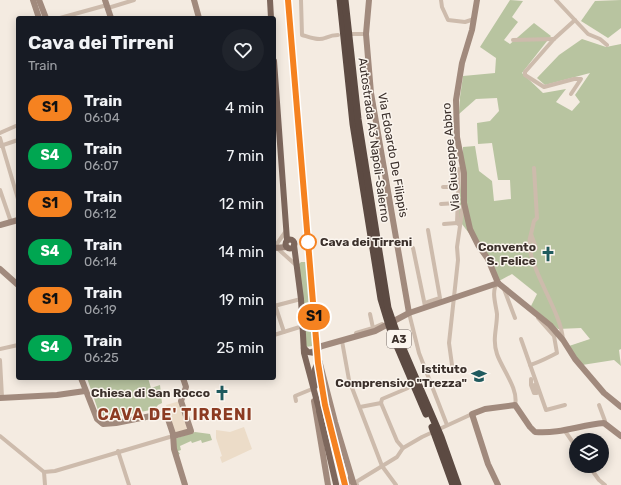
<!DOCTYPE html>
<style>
body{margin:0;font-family:Rubik,sans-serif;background:#20242c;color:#f1f3f6;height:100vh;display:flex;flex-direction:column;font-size:15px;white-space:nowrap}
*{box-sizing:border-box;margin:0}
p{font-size:13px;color:#9ea1a6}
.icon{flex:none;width:22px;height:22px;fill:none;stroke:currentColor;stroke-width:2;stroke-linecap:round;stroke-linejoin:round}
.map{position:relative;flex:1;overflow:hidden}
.drawer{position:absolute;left:16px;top:16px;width:260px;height:364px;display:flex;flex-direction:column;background:#171b24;border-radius:4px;box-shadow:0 2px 10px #0003}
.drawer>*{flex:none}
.badge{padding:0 8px;border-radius:13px;font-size:14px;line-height:26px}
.buttons{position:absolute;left:569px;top:433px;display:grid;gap:8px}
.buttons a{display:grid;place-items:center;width:40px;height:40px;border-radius:50%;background:#171b24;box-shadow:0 2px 10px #0003;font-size:20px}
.map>.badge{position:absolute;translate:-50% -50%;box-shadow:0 0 0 2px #fff}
.round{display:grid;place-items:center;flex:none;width:42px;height:42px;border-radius:21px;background:#20242c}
.head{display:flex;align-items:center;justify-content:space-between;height:68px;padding:0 12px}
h1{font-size:19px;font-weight:700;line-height:30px}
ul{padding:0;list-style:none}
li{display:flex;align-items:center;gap:12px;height:48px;padding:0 12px}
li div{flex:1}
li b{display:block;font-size:15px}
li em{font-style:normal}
li .badge{min-width:44px;font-weight:700;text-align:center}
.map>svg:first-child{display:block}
.green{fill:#b8c4a0}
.plaza{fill:#ecdcc8}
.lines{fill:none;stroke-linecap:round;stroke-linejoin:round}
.street{stroke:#cdbbac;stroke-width:4}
.secondary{stroke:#a18a7d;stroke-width:6}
.primary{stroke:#7d675c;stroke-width:6}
.highway{stroke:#5c4a42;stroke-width:7}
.rail{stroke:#3b302b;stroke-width:1;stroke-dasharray:1 3;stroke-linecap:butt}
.line-casing{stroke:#fff;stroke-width:9}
.line{stroke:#f58220;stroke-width:6}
.stop-dot{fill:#fff;stroke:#f58220;stroke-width:2}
.labels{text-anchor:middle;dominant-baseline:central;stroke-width:3;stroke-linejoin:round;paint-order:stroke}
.shield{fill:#fbf5ee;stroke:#756b66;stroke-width:1}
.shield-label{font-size:11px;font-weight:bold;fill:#3b302b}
.street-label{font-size:12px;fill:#3b302b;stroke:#fbf5ee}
.stop-label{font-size:12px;font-weight:bold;fill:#3b302b;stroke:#fbf5ee;text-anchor:start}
.poi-label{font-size:12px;font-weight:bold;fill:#3b302b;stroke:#fbf5ee;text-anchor:end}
.district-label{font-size:16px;font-weight:bold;letter-spacing:1px;fill:#8c3b22;stroke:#fbf5ee}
</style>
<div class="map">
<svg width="621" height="485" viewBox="0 0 621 485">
<rect width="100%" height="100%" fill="#f4ebe1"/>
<g class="green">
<polygon points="510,0 523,1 512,17 518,22 504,40 510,44 534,23 551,36 522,73 543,93 566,89 556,102 572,111 580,102 575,95 590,73 545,85 537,78 559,55 582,39 606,47 621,44 621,349 619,350 621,366 614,360 582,365 569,346 590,339 581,328 558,329 531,306 537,294 512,274 499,281 493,264 458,219 463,147 475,146 479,171 492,181 494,201 511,199 510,180 498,180 492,143 478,144 477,123 490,121 499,111 497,98 476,99 459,114 460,97 463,76 495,73 496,58 480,47"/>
<polygon points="621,0 621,28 608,38 581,21 595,1"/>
<polygon points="301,262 308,262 312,346 306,347 299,264"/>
<polygon points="87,378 148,378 151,388 160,385 162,403 158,405 155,409 107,419 99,413"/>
<polygon points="195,432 210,434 212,440 202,443 201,440 192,443 191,441 180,446 181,450 178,451 180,454 177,455 174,439"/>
</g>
<g class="plaza">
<polygon points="180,401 188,430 174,434 166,405"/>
<polygon points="244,427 252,449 222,463 220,457 222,456 216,438 216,430 230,432"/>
</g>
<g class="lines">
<g class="street">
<path d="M301 0 302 35C309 37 318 41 325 38 330 36 332 35 338 35"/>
<polyline points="441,0 442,7 448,20 465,22 474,19"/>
<polyline points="556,0 588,34 600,39 607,45"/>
<polyline points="108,8 134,0"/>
<polyline points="60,18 107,5"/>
<polyline points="351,34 366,34"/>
<polyline points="513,40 554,39"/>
<polyline points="571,94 581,79 574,79 544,87 525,75 525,72 554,39 575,20"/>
<polyline points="0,133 18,125"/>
<polyline points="0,138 18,199"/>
<polyline points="0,146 18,140"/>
<polyline points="459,169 457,223 460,225"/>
<polyline points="443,187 457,187"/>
<polyline points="0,190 11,222"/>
<polyline points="441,204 457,203"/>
<polyline points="444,224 457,223"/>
<polyline points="531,234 534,221 537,218 534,168"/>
<polyline points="276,245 286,231"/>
<polyline points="277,248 297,266"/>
<polyline points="413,248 425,306"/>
<path d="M536 248 531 234C521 259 561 308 563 340"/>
<path d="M497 284C491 291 496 305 497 314 497 329 492 339 497 354 502 369 519 389 515 405"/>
<polyline points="504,289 515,318"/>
<polyline points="425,303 440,298 428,230"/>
<polyline points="275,305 284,332"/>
<polyline points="274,306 301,299"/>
<polyline points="409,313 419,353 447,425"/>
<polyline points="373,328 382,324"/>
<polyline points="356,333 373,328 370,314"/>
<polyline points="274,335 303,326"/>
<polyline points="521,339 546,410 565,405"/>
<polyline points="342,341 349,380 382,466 396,485"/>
<polyline points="0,349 18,345"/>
<polyline points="0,360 2,397"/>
<polyline points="452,365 449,343 458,260 457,247 463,205"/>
<path d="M530 365C540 362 547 358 557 353L554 336 538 318"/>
<polyline points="531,379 531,385 534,393 537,393 534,385"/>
<polyline points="296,401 295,396 312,389"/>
<polyline points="381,403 382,399 408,388"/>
<polyline points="599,405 605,421 604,423"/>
<polyline points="360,407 381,403 397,441 403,448"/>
<polyline points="565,431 576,447"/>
<polyline points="0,436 44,472 55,471 173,436"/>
<polyline points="118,451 129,485"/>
<polyline points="589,466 599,480 605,485"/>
<polyline points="44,472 45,485"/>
<polyline points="357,485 356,482 397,457 403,448 422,437 472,414"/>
</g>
<g class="secondary">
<polyline points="33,0 39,18"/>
<polyline points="39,0 46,18"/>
<polyline points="105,0 111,18"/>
<polyline points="194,0 199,18"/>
<polyline points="369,0 366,34 371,93 409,313"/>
<polyline points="477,0 472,30 462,63 456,100 457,137 464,173 464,203 470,229 478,245 488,259 498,283"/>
<polyline points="0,225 18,220"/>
<polyline points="274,248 287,247"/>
<polyline points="0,269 18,285"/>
<polyline points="498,283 550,325 563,340 575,359 604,393 621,407"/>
<polyline points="312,352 322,346 375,331 409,313 498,283"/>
<polyline points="319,360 335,422 354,485"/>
<polyline points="81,378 97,419 103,424 116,423 166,413 173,434 174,449 185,485"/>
<polyline points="0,398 57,395 85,391"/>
<polyline points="314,401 328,485"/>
<polyline points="173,436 191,431 181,401 186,387 183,378"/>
<polyline points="343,485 348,483 351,477"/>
<path d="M498 485 488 464 472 414 485 409 515 405 530 427 535 432C561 434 580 425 604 423L621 436"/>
</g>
<g class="primary">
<polyline points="270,0 271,18"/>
<polyline points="274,61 287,240"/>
<circle cx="290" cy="244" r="4.5"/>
<polyline points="294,245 301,299 304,353 320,413"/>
<path d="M304 348 308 352 316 353C322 360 316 364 314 372 313 376 314 381 315 386"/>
<polyline points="319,411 336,484"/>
</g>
<g class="highway">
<polyline points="340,0 353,124 381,299 391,332 426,414"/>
<polyline points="345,0 358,119 388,308 398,337 441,437 458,485"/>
<polyline points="432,427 453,485"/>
</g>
<polyline class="rail" points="288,0 316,345"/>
</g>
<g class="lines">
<g class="line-casing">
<polyline id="line" points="288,0 318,363 325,405 345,485"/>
</g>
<use href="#line" class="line"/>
</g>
<defs>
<g id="church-bare" transform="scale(1.2)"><path d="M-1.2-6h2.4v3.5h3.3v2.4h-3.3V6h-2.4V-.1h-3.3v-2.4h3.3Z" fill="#1f5a5e" stroke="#fbf5ee" stroke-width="2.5" paint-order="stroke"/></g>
<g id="school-bare" transform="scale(1.2)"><path d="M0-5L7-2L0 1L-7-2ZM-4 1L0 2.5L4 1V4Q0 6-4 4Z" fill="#1f5a5e" stroke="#fbf5ee" stroke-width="2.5" paint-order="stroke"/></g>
</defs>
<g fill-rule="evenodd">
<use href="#church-bare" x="548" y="254"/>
<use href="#school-bare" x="479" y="376"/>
<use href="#church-bare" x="222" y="393"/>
</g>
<circle class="stop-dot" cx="308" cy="242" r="8"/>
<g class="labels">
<rect class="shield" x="387" y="330" width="24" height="18" rx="3"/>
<g class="shield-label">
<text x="399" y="339">A3</text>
</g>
<g class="street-label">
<text transform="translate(374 140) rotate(82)">Autostrada A3 Napoli-Salerno</text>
<text transform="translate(393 155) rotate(80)">Via Edoardo De Filippis</text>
<text transform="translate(451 157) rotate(-95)">Via Giuseppe Abbro</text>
</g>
<g class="stop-label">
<text x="320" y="242">Cava dei Tirreni</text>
</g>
<g class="poi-label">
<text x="536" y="247">Convento<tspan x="536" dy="14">S. Felice</tspan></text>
<text x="467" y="369">Istituto<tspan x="467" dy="14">Comprensivo "Trezza"</tspan></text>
<text x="210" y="393">Chiesa di San Rocco</text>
</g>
<g class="district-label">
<text x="175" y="414">CAVA DE' TIRRENI</text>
</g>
</g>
</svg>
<div class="buttons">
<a><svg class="icon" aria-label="layers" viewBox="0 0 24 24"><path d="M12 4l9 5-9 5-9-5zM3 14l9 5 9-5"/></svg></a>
</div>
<b class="badge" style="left:314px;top:317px;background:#f58220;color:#111">S1</b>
<section class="drawer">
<div class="head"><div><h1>Cava dei Tirreni</h1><p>Train</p></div><a class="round"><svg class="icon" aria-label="heart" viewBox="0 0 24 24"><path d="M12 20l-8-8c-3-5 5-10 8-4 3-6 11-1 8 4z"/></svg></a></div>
<ul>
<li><span class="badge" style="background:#f58220;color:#111">S1</span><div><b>Train</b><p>06:04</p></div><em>4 min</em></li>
<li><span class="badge" style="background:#00a651;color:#fff">S4</span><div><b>Train</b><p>06:07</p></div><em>7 min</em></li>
<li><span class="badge" style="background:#f58220;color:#111">S1</span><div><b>Train</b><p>06:12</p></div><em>12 min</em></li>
<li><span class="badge" style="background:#00a651;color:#fff">S4</span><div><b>Train</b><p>06:14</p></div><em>14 min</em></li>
<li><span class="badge" style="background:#f58220;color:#111">S1</span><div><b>Train</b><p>06:19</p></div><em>19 min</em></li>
<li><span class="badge" style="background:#00a651;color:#fff">S4</span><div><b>Train</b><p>06:25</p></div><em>25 min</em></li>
</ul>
</section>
</div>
